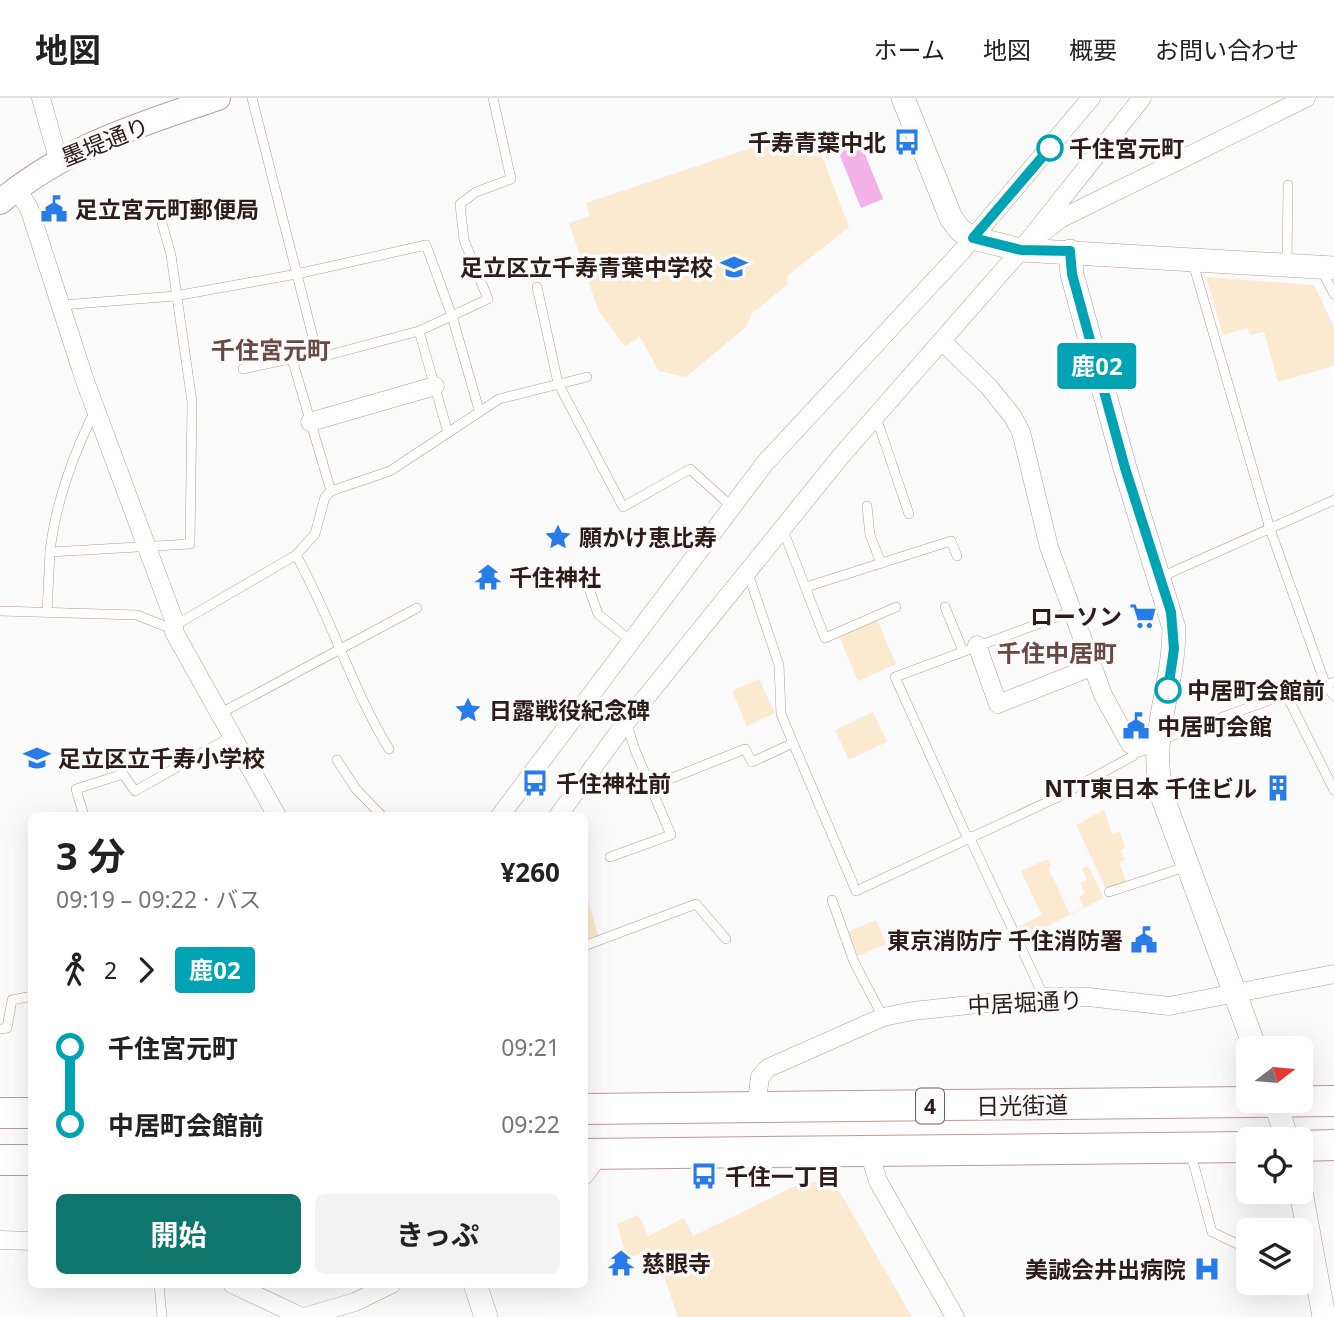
<!DOCTYPE html>
<html lang="ja">
<meta charset="utf-8">
<style>
body{margin:0;font-family:"Noto Sans","Noto Sans JP",sans-serif;background:#f2f2f2;color:#222;height:100vh;display:flex;flex-direction:column;font-size:26px;white-space:nowrap}
*{box-sizing:border-box;margin:0}
p{font-size:23px;color:#767676}
.icon{flex:none;width:38px;height:38px;fill:none;stroke:currentColor;stroke-width:2;stroke-linecap:round;stroke-linejoin:round}
.map{position:relative;flex:1;overflow:hidden}
.sheet{position:absolute;left:28px;top:714px;width:560px;height:476px;display:flex;flex-direction:column;background:#fff;border-radius:10px;box-shadow:0 7px 28px #0002}
.sheet>*{flex:none}
.badge{padding:0 14px;border-radius:5px;font-size:24px;line-height:46px}
.needle{width:46px;rotate:74deg}
.controls{position:absolute;left:1236px;top:938px;display:grid;gap:14px}
.controls a{display:grid;place-items:center;width:77px;height:77px;border-radius:10px;background:#fff;box-shadow:0 7px 28px #0002;font-size:35px}
.map>.badge{position:absolute;translate:-50% -50%;box-shadow:0 0 0 4px #fff}
.legs{display:flex;align-items:center;gap:10px;height:77px;padding:0 28px;font-size:23px}
.legs p{margin-inline-start:auto}
.overview{display:flex;align-items:center;justify-content:space-between;height:119px;padding:0 28px}
h1{font-size:38px;font-weight:700;line-height:52px}
.primary-button{display:flex;gap:14px;margin-top:auto;padding:14px 28px}
.primary-button a{flex:1;height:80px;border-radius:10px;background:#0f766e;color:#fff;font-size:28px;font-weight:700;line-height:80px;text-align:center}
.primary-button a+a{background:#f2f2f2;color:#222}
ul{padding:0 28px;list-style:none}
li{display:flex;align-items:center;gap:24px;height:77px;font-size:26px}
li i{display:grid;place-items:center;width:10px;height:100%;margin:0 9px;background:currentColor}
li i::after{content:'';width:18px;height:18px;margin:-9px;border:5px solid;border-radius:50%;background:#fff}
li p{margin-inline-start:auto}
li:first-child i{background:linear-gradient(#0000 50%,currentColor 0)}
li:last-child i{background:linear-gradient(currentColor 50%,#0000 0)}
header{display:flex;align-items:center;gap:42px;box-sizing:border-box;height:98px;padding:0 35px;background:#fff;border-bottom:2px solid #e0e0e0}
header strong{font-size:33px}
nav{display:flex;gap:38px;margin-inline-start:auto;font-size:24px}
.map>svg:first-child{display:block}
.green{fill:#fbe9d0}
.water{fill:#f4b1e6}
.lines{fill:none;stroke-linecap:round;stroke-linejoin:round}
.service-casing{stroke:#bf9894;stroke-width:10}
.minor-casing{stroke:#bf9894;stroke-width:19}
.tertiary-casing{stroke:#bf9894;stroke-width:24}
.secondary-casing{stroke:#bf9894;stroke-width:26}
.trunk-casing{stroke:#bf9894;stroke-width:32}
.service{stroke:#fff;stroke-width:9}
.minor{stroke:#fff;stroke-width:18}
.tertiary{stroke:#fff;stroke-width:23}
.secondary{stroke:#fff;stroke-width:24}
.trunk{stroke:#fff;stroke-width:30}
.line-1-casing{stroke:#fff;stroke-width:16}
.line-1{stroke:#00a3b4;stroke-width:10}
.stop-1-dot{fill:#fff;stroke:#00a3b4;stroke-width:3.5}
.labels{text-anchor:middle;dominant-baseline:central;stroke-width:7;stroke-linejoin:round;paint-order:stroke}
.shield{fill:#fbfbfb;stroke:#6a605e;stroke-width:2}
.shield-label{font-size:21px;font-weight:bold;fill:#2c1d1b}
.street-label{font-size:23px;fill:#2c1d1b;stroke:#fbfbfb}
.poi-label{font-size:23px;font-weight:bold;fill:#2c1d1b;stroke:#fbfbfb;text-anchor:start}
.stop-label{font-size:23px;font-weight:bold;fill:#2c1d1b;stroke:#fbfbfb;text-anchor:start}
.neighbourhood-label{font-size:24px;font-weight:bold;fill:#6a4844;stroke:#fbfbfb}
</style>
<header>
<strong>地図</strong>
<nav><a>ホーム</a><a>地図</a><a>概要</a><a>お問い合わせ</a></nav>
</header>
<div class="map">
<svg width="1334" height="1219" viewBox="0 0 1334 1219">
<rect width="100%" height="100%" fill="#fbfbfb"/>
<g class="green">
<polygon points="784,39 819,50 849,129 787,178 787,187 751,216 747,228 686,279 659,273 640,239 625,248 598,212 569,125 590,118 586,105"/>
<polygon points="1206,179 1314,187 1334,229 1334,268 1278,284 1264,234 1250,237 1247,230 1223,237"/>
<polygon points="877,522 896,566 858,583 839,539"/>
<polygon points="759,581 775,615 747,628 732,593"/>
<polygon points="873,614 887,644 849,662 835,632"/>
<polygon points="1104,712 1112,736 1120,734 1125,750 1121,752 1125,761 1119,764 1126,783 1106,791 1076,727"/>
<polygon points="1047,761 1051,768 1048,770 1070,816 1084,809 1079,799 1085,795 1080,785 1087,782 1082,771 1088,768 1104,800 1021,841 1016,830 1042,817 1021,773"/>
<polygon points="587,798 598,837 585,842 584,799"/>
<polygon points="876,822 886,846 858,858 848,834"/>
<polygon points="803,1084 834,1084 912,1219 678,1219 655,1152 627,1160 617,1126 638,1117 648,1138 684,1120 693,1138"/>
</g>
<polygon class="water" points="856,34 883,101 861,110 834,43"/>
<g class="lines">
<g class="service-casing">
<g id="service">
<polyline points="1193,165 1270,431 1326,588 1334,598"/>
<polyline points="1287,165 1288,87"/>
<polyline points="1321,171 1334,196"/>
<polyline points="537,189 558,285 623,409 690,371 731,408"/>
<polyline points="62,207 175,198 297,176 426,147 452,218 479,312"/>
<polyline points="419,233 448,335"/>
<polyline points="317,255 325,258 419,233 488,201 464,142 460,106 476,94 511,81 493,0"/>
<polyline points="292,261 331,393 390,373 499,301 587,279"/>
<polyline points="243,271 317,255 252,0"/>
<polyline points="876,319 909,416"/>
<polyline points="867,408 870,437 881,465"/>
<polyline points="783,432 825,540 896,509"/>
<path d="M50 454C55 407 74 353 96 311"/>
<polyline points="296,457 315,436 325,399 331,393"/>
<polyline points="748,475 779,567 781,616 793,645"/>
<polyline points="584,476 598,516 631,543"/>
<polyline points="1161,479 1334,402"/>
<polyline points="806,489 951,443 957,458"/>
<polyline points="945,509 963,553"/>
<path d="M0 513 137 517 167 529 174 528 296 457C331 519 351 589 389 651"/>
<polyline points="47,514 50,454 190,446 192,304 171,157 162,125"/>
<polyline points="1286,596 1334,692"/>
<polyline points="219,616 417,510"/>
<polyline points="1160,642 1286,596 1334,584"/>
<polyline points="337,662 356,691 382,718"/>
<polyline points="652,688 745,651 752,664 793,645 856,793 1056,700 1133,658 1137,650"/>
<polyline points="84,718 76,691 123,676 135,693 232,638"/>
<polyline points="969,738 1044,899"/>
<polyline points="967,739 895,579 1073,513"/>
<polyline points="610,759 671,737 635,652 626,624"/>
<polyline points="1109,794 1188,768"/>
<polyline points="832,802 854,864 883,919"/>
<polyline points="584,848 696,806 726,841"/>
<polyline points="0,931 7,930 12,902 32,898"/>
<polyline points="1191,1056 1212,1134 1248,1151"/>
<polyline points="159,1186 162,1219"/>
</g>
</g>
<g class="minor-casing">
<g id="minor">
<polyline points="41,0 58,61"/>
<polyline points="16,90 29,110 85,283 174,522 174,534 277,718"/>
<polyline points="1043,134 1060,121 1306,0"/>
<polyline points="942,243 989,289 1013,319 1021,334 1049,449 1103,597 1130,646 1137,650 1156,644"/>
<polyline points="310,324 435,288"/>
<polyline points="977,547 998,606 1092,569"/>
<polyline points="500,718 765,365 962,153 1091,0"/>
<polyline points="558,718 626,624 841,358 1021,152 1142,0"/>
<polyline points="756,1010 760,979 768,970 883,919 913,913 1044,899 1088,899 1169,908 1334,876"/>
<polyline points="869,1054 878,1083 955,1219"/>
<polyline points="584,1078 600,1056"/>
<polyline points="0,1142 32,1143"/>
<polyline points="232,1186 302,1219"/>
<polyline points="304,1219 355,1204 392,1186"/>
</g>
</g>
<g class="tertiary-casing">
<g id="tertiary">
<polyline points="903,0 951,120 960,132 973,140 1021,152 1334,170"/>
<path d="M1070 153 1072 176 1125 370 1174 530C1174 591 1149 632 1161 695L1255 950"/>
<polyline points="1275,1003 1287,1041"/>
<polyline points="1300,1088 1324,1219"/>
<polyline points="475,1186 486,1219"/>
</g>
</g>
<g class="secondary-casing">
<path id="secondary" d="M0 104C66 49 138 27 218 0"/>
</g>
<g class="trunk-casing">
<g id="trunk">
<polyline points="584,1011 1334,1003"/>
<polyline points="0,1015 32,1015"/>
<polyline points="1300,1048 1334,1047"/>
<polyline points="584,1056 1248,1049"/>
<polyline points="0,1062 32,1062"/>
</g>
</g>
<use href="#service" class="service"/>
<use href="#minor" class="minor"/>
<use href="#tertiary" class="tertiary"/>
<use href="#secondary" class="secondary"/>
<use href="#trunk" class="trunk"/>
</g>
<g class="lines">
<g class="line-1-casing">
<polyline id="line-1" points="1050,50 973,140 1021,152 1070,153 1072,176 1125,370 1171,514 1174,551 1168,592"/>
</g>
<use href="#line-1" class="line-1"/>
</g>
<defs>
<g id="bus-bare" transform="scale(2.1)"><path d="M-5-6H5V4H4V6H2V4H-2V6H-4V4H-5ZM-3.5-4V0h7V-4ZM-3.5 1.2v1.5H-2V1.2ZM2 1.2v1.5H3.5V1.2Z" fill="#287ce7" stroke="#fbfbfb" stroke-width="2.5" paint-order="stroke"/></g>
<g id="civic-bare" transform="scale(2.1)"><path d="M-.6-6.5H3V-4.5H.6V-3L4-1V1h2V6H-6V1h2V-1L-.6-3ZM-1.2 2.5V6h2.4V2.5Z" fill="#287ce7" stroke="#fbfbfb" stroke-width="2.5" paint-order="stroke"/></g>
<g id="school-bare" transform="scale(2.1)"><path d="M0-5L7-2L0 1L-7-2ZM-4 1L0 2.5L4 1V4Q0 6-4 4Z" fill="#287ce7" stroke="#fbfbfb" stroke-width="2.5" paint-order="stroke"/></g>
<g id="sight-bare" transform="scale(2.1)"><path d="M0-6L1.8-2.2L6-1.7L2.9 1.2L3.7 5.4L0 3.3L-3.7 5.4L-2.9 1.2L-6-1.7L-1.8-2.2Z" fill="#287ce7" stroke="#fbfbfb" stroke-width="2.5" paint-order="stroke"/></g>
<g id="temple-bare" transform="scale(2.1)"><path d="M0-6L5-2H3V0L6.5 2.5H4V6H1.5V3h-3V6H-4V2.5H-6.5L-3 0V-2H-5Z" fill="#287ce7" stroke="#fbfbfb" stroke-width="2.5" paint-order="stroke"/></g>
<g id="supermarket-bare" transform="scale(2.1)"><path d="M-6-5.5h2.5l.6 2H6L4.5 2H-2.5L-4.4-4H-6ZM-1.5 3.2a1.3 1.3 0 1 0 .1 0ZM3 3.2a1.3 1.3 0 1 0 .1 0Z" fill="#287ce7" stroke="#fbfbfb" stroke-width="2.5" paint-order="stroke"/></g>
<g id="building-bare" transform="scale(2.1)"><path d="M-4-6H4V6H1V3H-1V6H-4ZM-2.5-4.3h1.7v1.8h-1.7ZM.8-4.3h1.7v1.8H.8ZM-2.5-1h1.7V.8h-1.7ZM.8-1h1.7V.8H.8Z" fill="#287ce7" stroke="#fbfbfb" stroke-width="2.5" paint-order="stroke"/></g>
<g id="hospital-bare" transform="scale(2.1)"><path d="M-5-5h3v3.5h4V-5h3V5h-3V1.5h-4V5h-3Z" fill="#287ce7" stroke="#fbfbfb" stroke-width="2.5" paint-order="stroke"/></g>
</defs>
<g fill-rule="evenodd">
<use href="#bus-bare" x="907" y="44"/>
<use href="#civic-bare" x="54" y="111"/>
<use href="#school-bare" x="734" y="169"/>
<use href="#sight-bare" x="558" y="439"/>
<use href="#temple-bare" x="488" y="479"/>
<use href="#supermarket-bare" x="1143" y="518"/>
<use href="#sight-bare" x="468" y="612"/>
<use href="#civic-bare" x="1136" y="628"/>
<use href="#school-bare" x="37" y="660"/>
<use href="#bus-bare" x="535" y="685"/>
<use href="#building-bare" x="1278" y="690"/>
<use href="#civic-bare" x="1144" y="842"/>
<use href="#bus-bare" x="704" y="1078"/>
<use href="#temple-bare" x="621" y="1165"/>
<use href="#hospital-bare" x="1207" y="1171"/>
</g>
<g class="stop-1-dot">
<circle cx="1050" cy="50" r="12"/>
<circle cx="1168" cy="592" r="12"/>
</g>
<g class="labels">
<rect class="shield" x="916" y="990.5" width="28" height="35" rx="5"/>
<g class="shield-label">
<text x="930" y="1008">4</text>
</g>
<g class="street-label">
<text transform="translate(105 43) rotate(-22)">墨堤通り</text>
<text transform="translate(1025 904) rotate(-3)">中居堀通り</text>
<text transform="translate(1022 1007) rotate(-1)">日光街道</text>
</g>
<g class="poi-label">
<text x="886" y="44" text-anchor="end">千寿青葉中北</text>
<text x="75" y="111">足立宮元町郵便局</text>
<text x="713" y="169" text-anchor="end">足立区立千寿青葉中学校</text>
<text x="579" y="439">願かけ恵比寿</text>
<text x="509" y="479">千住神社</text>
<text x="1122" y="518" text-anchor="end">ローソン</text>
<text x="489" y="612">日露戦役紀念碑</text>
<text x="1157" y="628">中居町会館</text>
<text x="58" y="660">足立区立千寿小学校</text>
<text x="556" y="685">千住神社前</text>
<text x="1257" y="690" text-anchor="end">NTT東日本 千住ビル</text>
<text x="1123" y="842" text-anchor="end">東京消防庁 千住消防署</text>
<text x="725" y="1078">千住一丁目</text>
<text x="642" y="1165">慈眼寺</text>
<text x="1186" y="1171" text-anchor="end">美誠会井出病院</text>
</g>
<g class="stop-label">
<text x="1069" y="50">千住宮元町</text>
<text x="1187" y="592">中居町会館前</text>
</g>
<g class="neighbourhood-label">
<text x="271" y="251">千住宮元町</text>
<text x="1057" y="554">千住中居町</text>
</g>
</g>
</svg>
<div class="controls">
<a><svg class="needle" viewBox="-14 -14 28 28"><path d="M0-13l5 13h-10z" fill="#e53935"/><path d="M0 13l5-13h-10z" fill="#767676"/></svg></a>
<a><svg class="icon" aria-label="locate" viewBox="0 0 24 24"><circle cx="12" cy="12" r="6"/><path d="M12 2v4M12 18v4M2 12h4M18 12h4"/></svg></a>
<a><svg class="icon" aria-label="layers" viewBox="0 0 24 24"><path d="M12 4l9 5-9 5-9-5zM3 14l9 5 9-5"/></svg></a>
</div>
<b class="badge" style="left:1097px;top:268px;background:#00a3b4;color:#fff">鹿02</b>
<section class="sheet">
<div class="overview"><div><h1>3 分</h1><p>09:19 – 09:22 · バス</p></div><b>¥260</b></div>
<div class="legs"><svg class="icon" aria-label="walk" viewBox="0 0 24 24"><circle cx="13" cy="4" r="2"/><path d="M13 8l-2 6 4 7M11 14l-3 7M7 12l3-4h3l4 4"/></svg>2<svg class="icon" aria-label="forward" viewBox="0 0 24 24"><path d="M9 5l7 7-7 7"/></svg><b class="badge" style="background:#00a3b4;color:#fff">鹿02</b></div>
<ul>
<li><i style="color:#00a3b4"></i><b>千住宮元町</b><p>09:21</p></li>
<li><i style="color:#00a3b4"></i><b>中居町会館前</b><p>09:22</p></li>
</ul>
<div class="primary-button"><a>開始</a><a>きっぷ</a></div>
</section>
</div>
